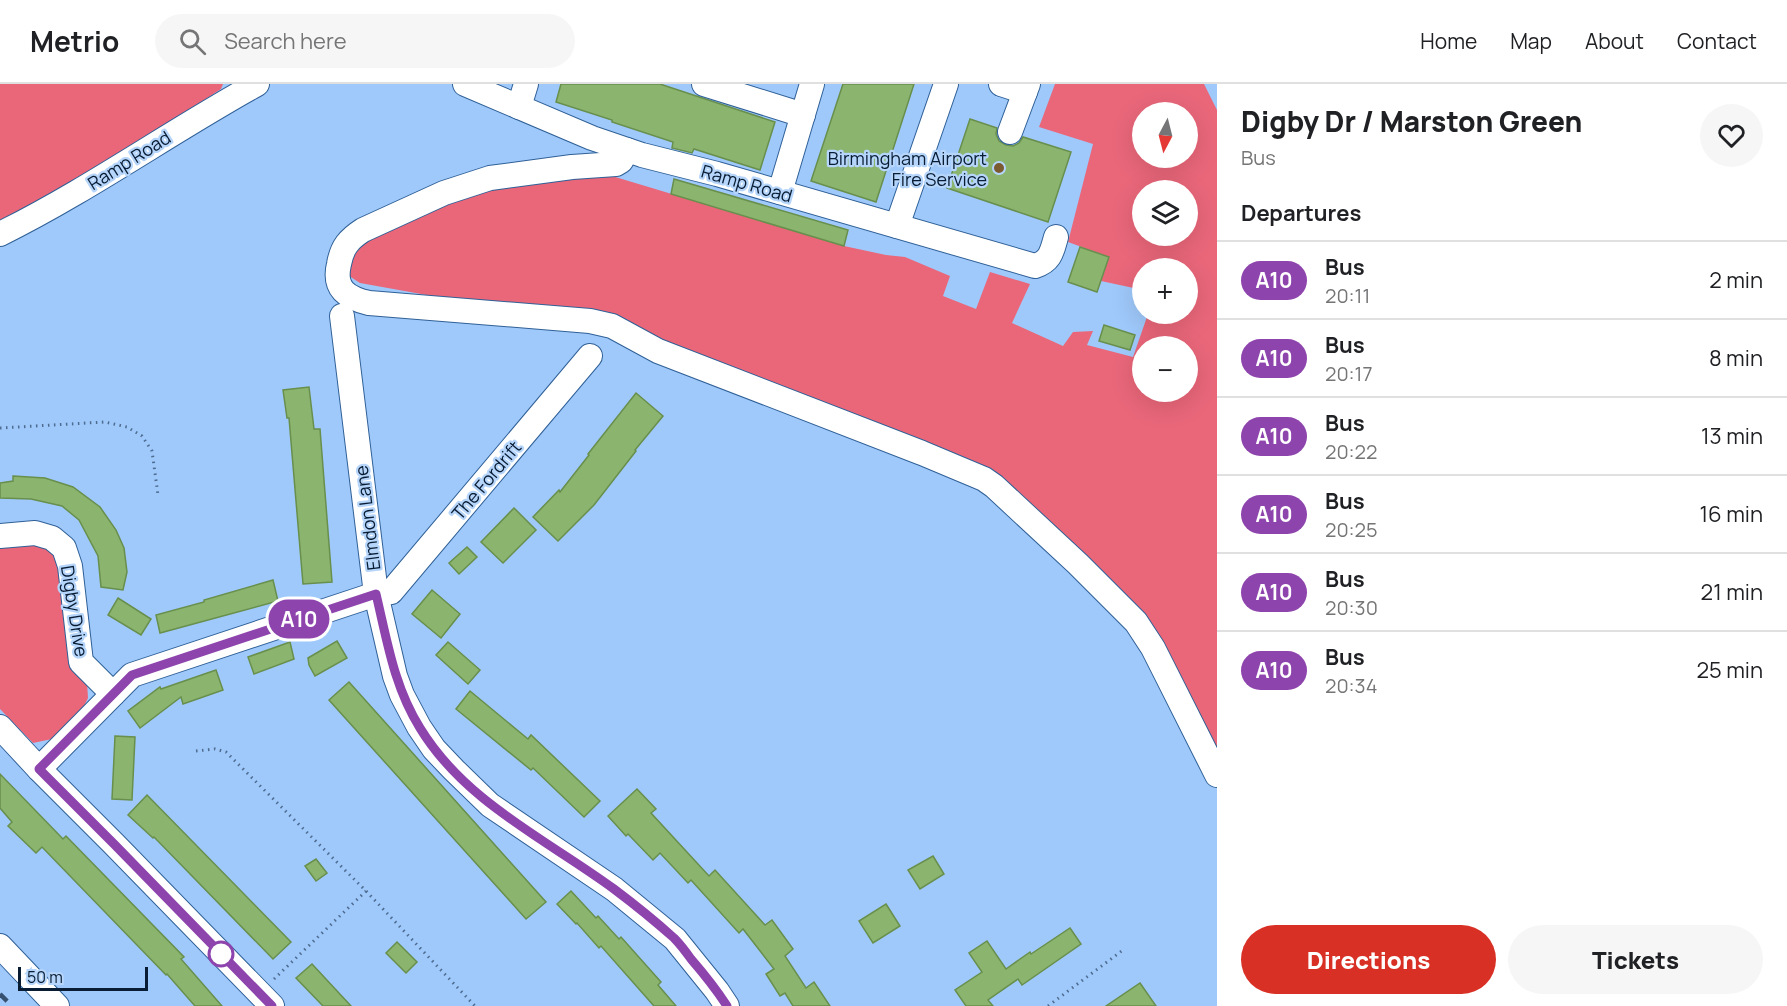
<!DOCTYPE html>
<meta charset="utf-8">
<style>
body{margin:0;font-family:Manrope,sans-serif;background:#f6f6f6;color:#202124;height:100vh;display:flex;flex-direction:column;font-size:22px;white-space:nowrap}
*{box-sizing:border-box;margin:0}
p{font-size:20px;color:#757577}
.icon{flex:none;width:33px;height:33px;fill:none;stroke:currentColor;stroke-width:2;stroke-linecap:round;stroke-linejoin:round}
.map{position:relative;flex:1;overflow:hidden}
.side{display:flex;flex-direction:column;background:#fff;width:570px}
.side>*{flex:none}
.badge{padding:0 12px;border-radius:20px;font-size:21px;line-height:39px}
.needle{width:39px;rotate:187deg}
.fabs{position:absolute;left:1132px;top:18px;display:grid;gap:12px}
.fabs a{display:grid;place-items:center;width:66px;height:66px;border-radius:50%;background:#fff;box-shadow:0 6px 24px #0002;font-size:30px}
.scale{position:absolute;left:18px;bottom:15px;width:130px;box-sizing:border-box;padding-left:6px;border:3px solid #081c33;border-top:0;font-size:16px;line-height:21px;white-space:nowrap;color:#081c33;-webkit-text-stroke:4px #b6d5fb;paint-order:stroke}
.map>.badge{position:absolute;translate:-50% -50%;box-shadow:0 0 0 3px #fff}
h2{padding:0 24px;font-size:22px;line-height:54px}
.round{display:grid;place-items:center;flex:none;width:63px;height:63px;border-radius:32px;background:#f6f6f6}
.overview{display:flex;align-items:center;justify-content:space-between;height:102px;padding:0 24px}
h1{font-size:28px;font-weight:800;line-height:45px}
.cta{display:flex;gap:12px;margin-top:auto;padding:12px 24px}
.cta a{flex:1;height:69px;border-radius:36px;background:#d93025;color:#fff;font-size:24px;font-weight:800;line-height:69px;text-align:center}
.cta a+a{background:#f6f6f6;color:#202124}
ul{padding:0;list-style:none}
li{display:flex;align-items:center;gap:18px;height:78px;padding:0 24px;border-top:2px solid #e0e0e0}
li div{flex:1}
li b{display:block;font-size:22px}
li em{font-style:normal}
li .badge{min-width:66px;font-weight:700;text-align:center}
header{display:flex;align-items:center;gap:36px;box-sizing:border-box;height:84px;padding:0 30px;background:#fff;border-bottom:2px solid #e0e0e0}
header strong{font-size:28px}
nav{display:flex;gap:33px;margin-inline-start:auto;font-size:21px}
.search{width:420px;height:54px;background:#f6f6f6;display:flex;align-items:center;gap:15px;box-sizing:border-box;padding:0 21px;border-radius:33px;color:#757577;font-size:22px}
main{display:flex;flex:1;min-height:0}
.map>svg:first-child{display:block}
.green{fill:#ea677a;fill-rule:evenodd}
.building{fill:#8bb46f;stroke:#688f4c;stroke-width:1.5}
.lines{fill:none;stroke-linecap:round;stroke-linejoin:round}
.minor-casing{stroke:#2f6097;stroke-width:26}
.path{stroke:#4e6c90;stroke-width:3;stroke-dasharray:1.5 4.5;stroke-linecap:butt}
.minor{stroke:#fff;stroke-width:24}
.rail{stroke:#365170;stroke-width:4.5;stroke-dasharray:10 10;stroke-linecap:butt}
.line-casing{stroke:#fff;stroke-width:14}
.line{stroke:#8e44ad;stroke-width:9}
.poi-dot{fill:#7b5b30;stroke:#b6d5fb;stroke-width:2}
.stop-dot{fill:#fff;stroke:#8e44ad;stroke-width:3}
.labels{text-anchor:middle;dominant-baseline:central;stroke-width:4.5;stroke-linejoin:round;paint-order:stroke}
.poi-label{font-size:18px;fill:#081c33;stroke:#b6d5fb;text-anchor:end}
.street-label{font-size:18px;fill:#081c33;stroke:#b6d5fb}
</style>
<header>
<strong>Metrio</strong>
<div class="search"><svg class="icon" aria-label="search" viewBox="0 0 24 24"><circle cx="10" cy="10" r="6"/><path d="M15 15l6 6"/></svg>Search here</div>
<nav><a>Home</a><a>Map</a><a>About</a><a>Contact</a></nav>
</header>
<main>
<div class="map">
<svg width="1217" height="922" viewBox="0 0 1217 922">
<rect width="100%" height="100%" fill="#9fc9fb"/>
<g class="green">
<path d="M0 0H223L221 5C149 53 76 98 0 138Z"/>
<path d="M1055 0H1204L1217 26V673L1139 538 985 389 602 234 460 217 360 199 340 186 363 153 441 119 513 98 612 92 844 162 886 171 905 173 950 192 943 212 976 225 990 188 1030 200 1012 239 1063 262 1073 248 1093 247 1087 261 1133 273 1148 230H1188V184H1143V206L1101 197 1109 173 1068 158 1093 60 1039 43ZM1143 28H1188V74H1143ZM1143 106H1188V152H1143ZM1143 262H1188V308H1143Z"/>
<polygon points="38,460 51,464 57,474 87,598 88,614 81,628 52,655 33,659 0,625 0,462"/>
</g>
<g class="building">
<polygon points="561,0 660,0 775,38 760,86 694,65 692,69 672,64 673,58 612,38 612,36 556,18"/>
<polygon points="843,0 914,0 876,118 811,97"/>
<polygon points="970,35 997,44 996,50 999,57 1006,61 1013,62 1019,59 1023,53 1071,68 1048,138 947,104"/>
<polygon points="674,95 848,146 844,162 671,110"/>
<polygon points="1080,163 1109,173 1097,208 1068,198"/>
<polygon points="1104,241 1135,251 1130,266 1099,257"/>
<polygon points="309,303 314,345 320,345 332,498 303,500 289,334 287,334 283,306"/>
<polygon points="636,309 663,332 635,366 636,367 594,421 558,457 533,433 559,406 560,408 589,371 588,370"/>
<polygon points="13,392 45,394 73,403 100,423 116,446 124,464 127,488 123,506 101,503 98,472 79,436 62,422 31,415 0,414 0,399 13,397"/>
<polygon points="514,424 536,446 503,479 481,458"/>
<polygon points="467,463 477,473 459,490 449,479"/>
<polygon points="273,496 278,517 160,549 156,531 204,518 204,516"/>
<polygon points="432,506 460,530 441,554 412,530"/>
<polygon points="118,514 151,535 141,551 108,531"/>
<polygon points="337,557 347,574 315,592 309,581 308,574"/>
<polygon points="290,558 294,575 254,590 248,573"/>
<polygon points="448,558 480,586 468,600 436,571"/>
<polygon points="216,586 223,606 183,620 181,613 140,644 128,627 160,603 161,605"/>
<polygon points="349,598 546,818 526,835 329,616"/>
<polygon points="470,607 528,655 531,651 600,717 584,733 533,684 531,686 456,625"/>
<polygon points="115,652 135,653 132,716 112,715"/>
<polygon points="0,690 63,755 66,752 184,873 181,875 222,922 195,922 167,890 166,891 42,763 36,769 8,742 12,738 0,724"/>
<polygon points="637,705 656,725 651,729 709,792 715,786 765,841 772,836 793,865 785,872 806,904 814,898 830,922 793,922 785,909 780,912 766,890 774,885 743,845 739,849 691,796 688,799 660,769 653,776 628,750 626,752 608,732"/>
<polygon points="147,711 291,858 273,875 154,753 153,754 128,731"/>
<polygon points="933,772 944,790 920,805 908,786"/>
<polygon points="316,775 327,789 316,797 305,782"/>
<polygon points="571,807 596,834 598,832 619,855 621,853 661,898 658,901 676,922 654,922 601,862 599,864 577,839 576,840 557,820"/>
<polygon points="886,820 900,842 873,859 859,837"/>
<polygon points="1070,844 1081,860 1022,901 1018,895 988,916 993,922 966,922 955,906 982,888 969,869 987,857 1006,885 1030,868 1031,870"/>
<polygon points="397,858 417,878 406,889 386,869"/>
<polygon points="312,880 351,922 323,922 296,894"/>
<polygon points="1140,899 1156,922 1106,922"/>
</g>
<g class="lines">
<g class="minor-casing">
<g id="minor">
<path d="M465 0 592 54 642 71 717 90 1035 182C1051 177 1052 167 1056 153"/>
<polyline points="704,0 803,31"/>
<polyline points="1001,0 1025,8"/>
<polyline points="519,23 526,0"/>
<polyline points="1010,48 1028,0"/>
<path d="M627 66 621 77 616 80 572 83 490 94 444 109 363 146C349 155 342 163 339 180 333 205 347 214 369 219L590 237 612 242 658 267 922 369 984 395 994 402 1078 480 1136 538 1153 564 1217 691"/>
<polyline points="780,108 812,0"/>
<polyline points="897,142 946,0"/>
<path d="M0 150C89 106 170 48 257 0"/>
<polyline points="342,232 376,510 395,592 402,611 419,643 434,665 454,686 490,721 614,805 675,855 717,907 727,922"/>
<polyline points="0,452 35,449 52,454 64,464 70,482 81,578 113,610"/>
<polyline points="0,643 39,685 114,760 272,922"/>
<polyline points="39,685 132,591 376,510 391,508 590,272"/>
<polyline points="0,862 57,922"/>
</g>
</g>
<g class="path">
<polyline points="0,344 105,338 127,343 142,352 152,367 158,411"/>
<polyline points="196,667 215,665 226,668 366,807 475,922"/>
<polyline points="274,895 366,807"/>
<polyline points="1048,922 1123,866"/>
</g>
<use href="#minor" class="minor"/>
<polyline class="rail" points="0,910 12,922"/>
</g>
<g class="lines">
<g class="line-casing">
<path id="line" d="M272 922 114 760 39 685 132 591 376 510C387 556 394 603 420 644 465 718 546 755 614 805 634 820 655 837 674 854 680 860 686 868 691 875 704 890 716 905 727 922"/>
</g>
<use href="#line" class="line"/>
</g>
<circle class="poi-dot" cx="999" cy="84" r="6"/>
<circle class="stop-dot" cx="221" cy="870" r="12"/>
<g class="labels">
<g class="poi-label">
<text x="987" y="74">Birmingham Airport<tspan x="987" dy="21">Fire Service</tspan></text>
</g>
<g class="street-label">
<text transform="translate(129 76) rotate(-32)">Ramp Road</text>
<text transform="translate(747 99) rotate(16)">Ramp Road</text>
<text transform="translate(486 396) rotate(-50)">The Fordrift</text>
<text transform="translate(367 434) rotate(-97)">Elmdon Lane</text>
<text transform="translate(75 527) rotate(81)">Digby Drive</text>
</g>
</g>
</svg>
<div class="fabs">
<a><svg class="needle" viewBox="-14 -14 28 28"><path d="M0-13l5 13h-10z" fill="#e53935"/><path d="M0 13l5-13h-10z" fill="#757577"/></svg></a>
<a><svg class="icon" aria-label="layers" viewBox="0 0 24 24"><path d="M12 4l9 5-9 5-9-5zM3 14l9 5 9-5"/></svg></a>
<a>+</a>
<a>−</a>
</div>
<div class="scale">50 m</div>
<b class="badge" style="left:299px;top:535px;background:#8e44ad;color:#fff">A10</b>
</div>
<section class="side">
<div class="overview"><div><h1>Digby Dr / Marston Green</h1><p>Bus</p></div><a class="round"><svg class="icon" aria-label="heart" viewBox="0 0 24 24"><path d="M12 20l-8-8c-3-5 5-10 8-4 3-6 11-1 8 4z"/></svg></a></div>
<h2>Departures</h2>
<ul>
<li><span class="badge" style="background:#8e44ad;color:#fff">A10</span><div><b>Bus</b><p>20:11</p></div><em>2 min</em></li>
<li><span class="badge" style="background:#8e44ad;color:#fff">A10</span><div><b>Bus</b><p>20:17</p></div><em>8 min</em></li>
<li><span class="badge" style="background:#8e44ad;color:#fff">A10</span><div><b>Bus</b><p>20:22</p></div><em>13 min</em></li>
<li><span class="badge" style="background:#8e44ad;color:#fff">A10</span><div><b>Bus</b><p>20:25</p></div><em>16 min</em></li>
<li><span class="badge" style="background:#8e44ad;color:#fff">A10</span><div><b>Bus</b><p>20:30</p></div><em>21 min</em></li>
<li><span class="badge" style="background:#8e44ad;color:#fff">A10</span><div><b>Bus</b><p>20:34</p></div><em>25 min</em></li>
</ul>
<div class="cta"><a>Directions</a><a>Tickets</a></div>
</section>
</main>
